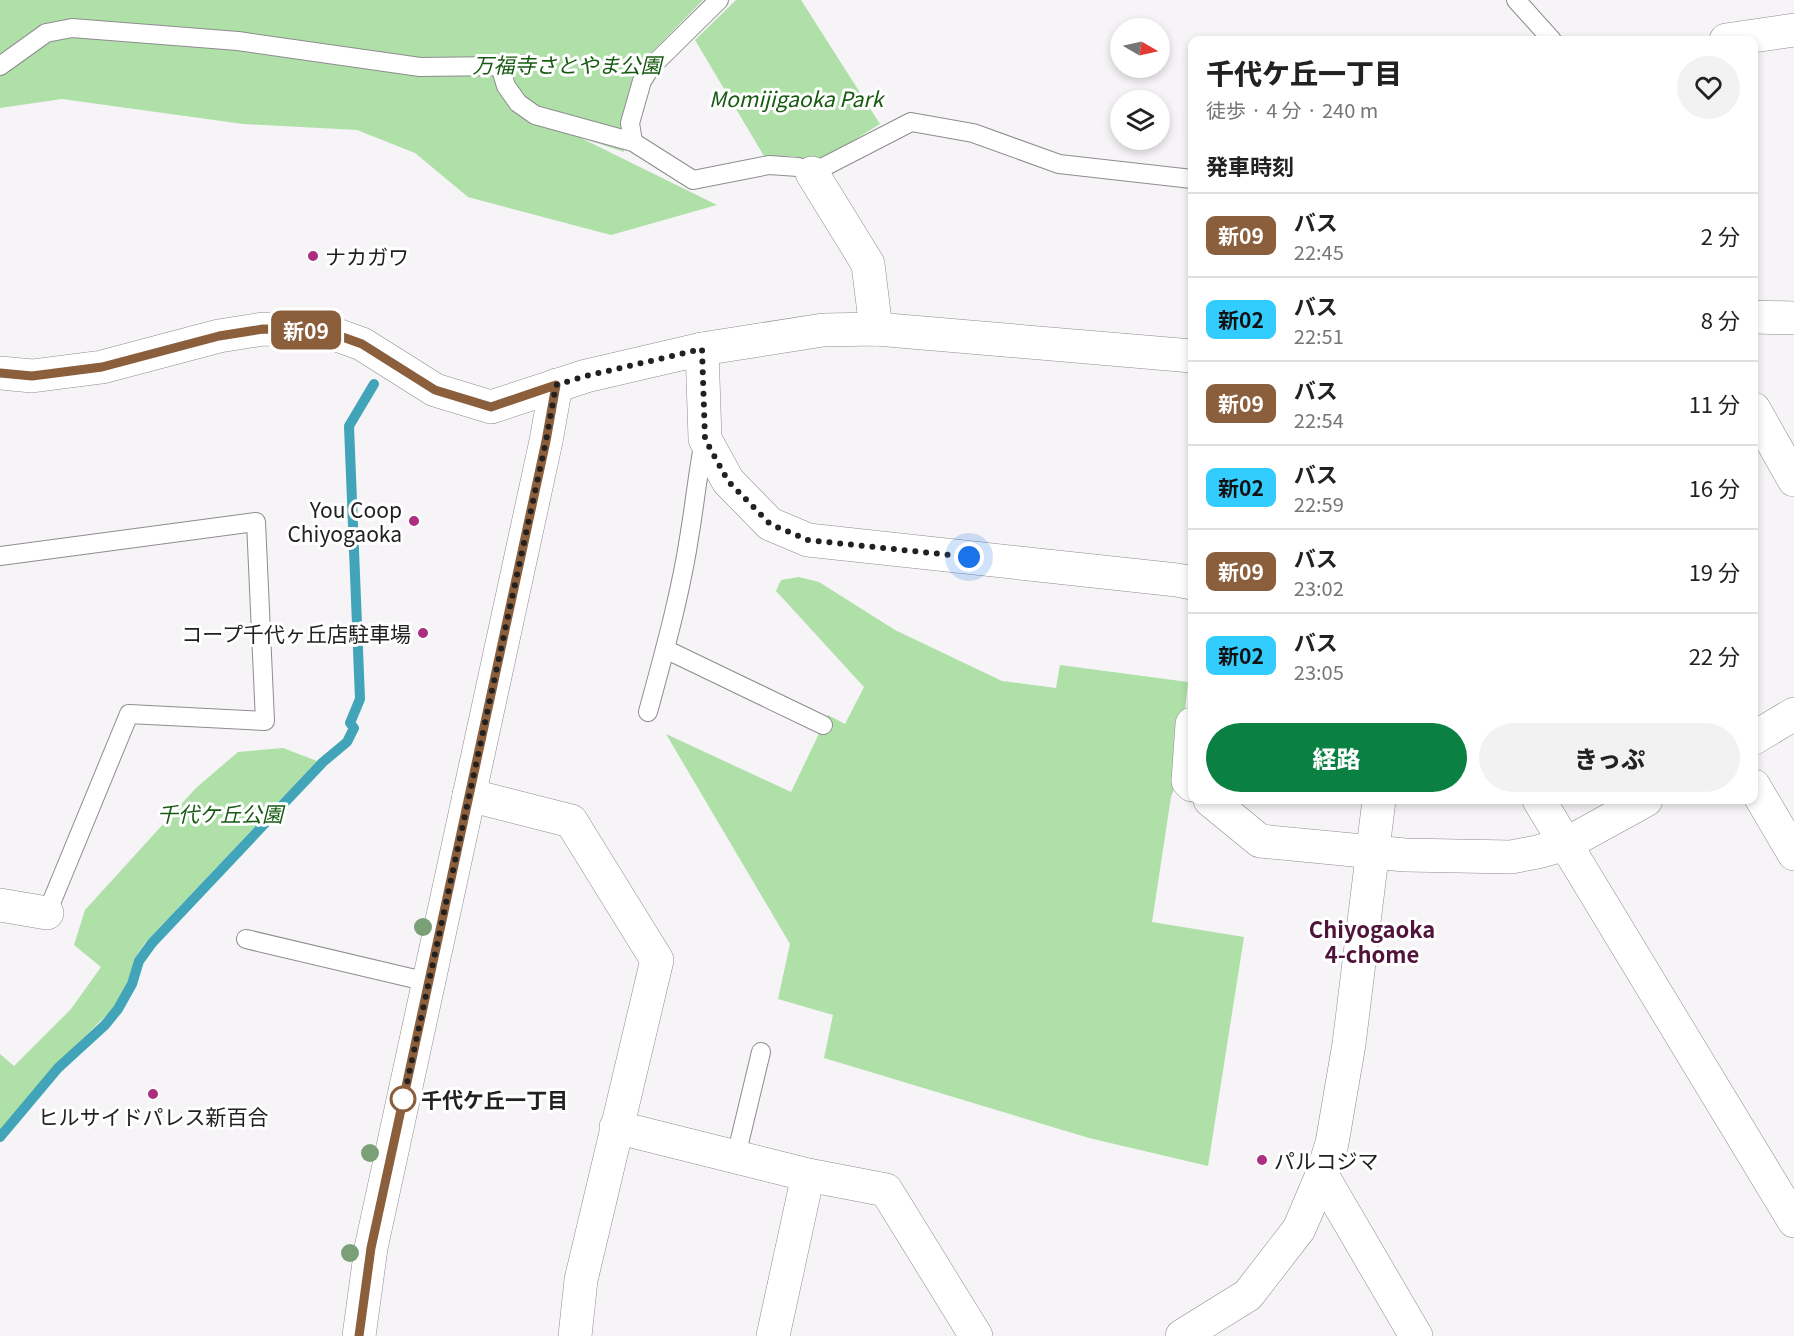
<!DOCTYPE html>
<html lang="ja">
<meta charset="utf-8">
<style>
body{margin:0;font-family:Georgia,"Noto Sans JP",serif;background:#f2f2f2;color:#222;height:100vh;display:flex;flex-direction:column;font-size:22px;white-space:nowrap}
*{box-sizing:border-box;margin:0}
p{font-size:20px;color:#767676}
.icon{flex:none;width:33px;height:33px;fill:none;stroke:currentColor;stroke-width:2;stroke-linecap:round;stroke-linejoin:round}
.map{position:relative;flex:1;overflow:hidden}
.sheet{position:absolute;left:1188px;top:36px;width:570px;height:768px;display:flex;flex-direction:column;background:#fff;border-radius:12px;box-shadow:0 3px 9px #0003}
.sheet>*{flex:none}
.badge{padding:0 12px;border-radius:9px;font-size:21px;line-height:39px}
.needle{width:39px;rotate:99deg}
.controls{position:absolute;left:1110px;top:18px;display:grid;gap:12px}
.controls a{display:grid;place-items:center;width:60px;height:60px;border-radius:50%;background:#fff;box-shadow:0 3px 9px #0003;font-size:30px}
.you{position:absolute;width:30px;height:30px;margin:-15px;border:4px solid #fff;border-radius:50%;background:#1a73e8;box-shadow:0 0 0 9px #1a73e833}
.map>.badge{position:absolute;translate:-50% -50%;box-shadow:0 0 0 3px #fff}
h2{padding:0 18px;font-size:22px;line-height:54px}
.round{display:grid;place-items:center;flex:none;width:63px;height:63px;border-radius:32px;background:#f2f2f2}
.headline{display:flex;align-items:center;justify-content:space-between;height:102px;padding:0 18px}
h1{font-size:28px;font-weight:800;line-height:45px}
.primary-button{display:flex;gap:12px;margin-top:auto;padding:12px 18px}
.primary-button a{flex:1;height:69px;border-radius:36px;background:#0b8043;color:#fff;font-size:24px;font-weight:800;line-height:69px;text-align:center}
.primary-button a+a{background:#f2f2f2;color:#222}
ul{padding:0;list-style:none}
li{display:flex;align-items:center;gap:18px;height:84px;padding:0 18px;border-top:2px solid #e0e0e0}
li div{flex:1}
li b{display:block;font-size:22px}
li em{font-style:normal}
li .badge{min-width:66px;font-weight:700;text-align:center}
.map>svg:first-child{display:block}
.green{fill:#aee0a8}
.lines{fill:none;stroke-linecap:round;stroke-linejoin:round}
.stream{stroke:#42a4b8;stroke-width:10}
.service-casing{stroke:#8e8c8e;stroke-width:20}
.minor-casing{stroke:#8e8c8e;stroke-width:34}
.tertiary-casing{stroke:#8e8c8e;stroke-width:34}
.service{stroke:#fff;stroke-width:18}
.minor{stroke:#fff;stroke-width:33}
.tertiary{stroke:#fff;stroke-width:33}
.tree{fill:#7ba078}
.line-casing{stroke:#fff;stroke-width:14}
.line{stroke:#8b5e3c;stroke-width:9}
.walk{stroke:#222122;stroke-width:6;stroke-dasharray:0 10.8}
.poi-dot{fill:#ab2e7f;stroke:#fff;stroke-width:2}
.stop-dot{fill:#fff;stroke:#8b5e3c;stroke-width:3}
.labels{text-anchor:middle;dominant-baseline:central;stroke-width:6;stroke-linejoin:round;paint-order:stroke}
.park-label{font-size:21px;font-style:italic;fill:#165b11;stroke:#fff}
.poi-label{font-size:21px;fill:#222122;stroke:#fff;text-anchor:start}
.stop-label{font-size:21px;font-weight:bold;fill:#222122;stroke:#fff;text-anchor:start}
.neighbourhood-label{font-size:22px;font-weight:bold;fill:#50143a;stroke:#fff}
</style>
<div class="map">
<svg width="1794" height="1336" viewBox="0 0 1794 1336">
<rect width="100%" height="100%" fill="#f6f4f6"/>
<g class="green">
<polygon points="0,0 703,0 644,60 634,74 621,120 624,152 579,137 717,205 611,235 468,197 415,153 357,130 243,124 62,99 0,108"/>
<polygon points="736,0 801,0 880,124 819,162 793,156 764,156 695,40"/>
<polygon points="799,577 819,582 895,630 1002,681 1056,688 1060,665 1188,682 1177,781 1171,797 1152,922 1244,937 1208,1166 1089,1138 824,1058 833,1015 778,999 790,944 666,734 791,792 828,715 845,724 864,687 776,591 781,580"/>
<polygon points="283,748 317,761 145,943 135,958 128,981 115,1007 52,1068 0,1130 0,1054 14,1066 71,1009 101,967 74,945 85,910 196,788 238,752"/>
</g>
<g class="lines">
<polyline class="stream" points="0,1137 58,1068 105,1025 118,1009 132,984 139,961 152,943 323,762 347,742 354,728 350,723 360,699 349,426 374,384"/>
<g class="service-casing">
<g id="service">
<polyline points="1516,0 1552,40"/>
<polyline points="0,66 46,33 72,28 238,41 420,67 500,66 506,86 518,103 535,115 633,142 693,180 769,165 798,167 812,173 911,122 973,133 1059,164 1192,179"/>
<polyline points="633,142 630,123 642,81 651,67 719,0"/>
<polyline points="0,556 256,522 265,721 129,714 47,913"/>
<polyline points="665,649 823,725"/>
<path d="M648 712C664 653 681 593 690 532 695 502 698 471 704 441"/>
<polyline points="246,939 428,982"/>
<polyline points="736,1156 761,1052"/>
</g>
</g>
<g class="minor-casing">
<g id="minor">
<polyline points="1726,40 1794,30"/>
<polyline points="812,173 868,264 876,329"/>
<polyline points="1754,317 1794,318"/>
<polyline points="702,349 705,439 728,481 770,524 808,540 1177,580 1192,583"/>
<polyline points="1192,724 1188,781 1192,785"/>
<polyline points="1754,738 1794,714"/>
<polyline points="1754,786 1794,854"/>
<polyline points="469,795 571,821 657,960 581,1280 575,1336"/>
<polyline points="1210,800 1260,841 1405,855 1511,857 1537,852 1566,844 1646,800"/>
<polyline points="1539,800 1794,1221"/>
<polyline points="0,905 47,913"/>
<polyline points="616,1127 808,1175 886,1190 976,1336"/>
<polyline points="1322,1175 1416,1336"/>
<polyline points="773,1336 808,1175"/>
<polyline points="1182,1336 1248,1295 1299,1229 1322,1175 1332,1143 1349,1044 1379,800"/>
</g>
</g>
<g class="tertiary-casing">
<g id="tertiary">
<polyline points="0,373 32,376 102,367 219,336 263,329 309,330 337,335 362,344 435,390 491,407 586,376 702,349 823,330 876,329 1192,356"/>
<polyline points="1754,409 1794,480"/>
<polyline points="359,1336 371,1248 546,441 556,385"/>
</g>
</g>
<use href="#service" class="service"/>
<use href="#minor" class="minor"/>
<use href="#tertiary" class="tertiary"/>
</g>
<g class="tree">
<circle cx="423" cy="927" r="9"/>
<circle cx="370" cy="1153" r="9"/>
<circle cx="350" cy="1253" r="9"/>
</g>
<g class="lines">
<g class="line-casing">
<polyline id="line" points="0,373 32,376 102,367 219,336 263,329 309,330 337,335 362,344 435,390 491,407 556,385 546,441 371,1248 359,1336"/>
</g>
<use href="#line" class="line"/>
<polyline class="walk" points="403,1099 402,1106 546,441 556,385 586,376 702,349 705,439 728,481 770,524 808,540 969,557"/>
</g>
<g class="poi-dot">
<circle cx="313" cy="256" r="6"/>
<circle cx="414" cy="521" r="6"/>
<circle cx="423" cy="633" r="6"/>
<circle cx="153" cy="1094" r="6"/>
<circle cx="1262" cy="1160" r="6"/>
</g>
<circle class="stop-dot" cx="403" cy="1099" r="12"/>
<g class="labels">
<g class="park-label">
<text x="567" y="64">万福寺さとやま公園</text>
<text x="796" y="98">Momijigaoka Park</text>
<text x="220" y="813">千代ケ丘公園</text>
</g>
<g class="poi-label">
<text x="325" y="256">ナカガワ</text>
<text x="402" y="509" text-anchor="end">You Coop<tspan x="402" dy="24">Chiyogaoka</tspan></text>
<text x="411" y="633" text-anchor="end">コープ千代ヶ丘店駐車場</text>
<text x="153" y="1116" text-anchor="middle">ヒルサイドパレス新百合</text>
<text x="1274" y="1160">パルコジマ</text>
</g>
<g class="stop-label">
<text x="421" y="1099">千代ケ丘一丁目</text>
</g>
<g class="neighbourhood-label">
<text x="1372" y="928">Chiyogaoka<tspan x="1372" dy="25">4-chome</tspan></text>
</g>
</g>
</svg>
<div class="controls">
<a><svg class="needle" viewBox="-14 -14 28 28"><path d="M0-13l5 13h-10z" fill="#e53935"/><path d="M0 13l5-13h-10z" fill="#767676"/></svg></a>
<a><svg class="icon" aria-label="layers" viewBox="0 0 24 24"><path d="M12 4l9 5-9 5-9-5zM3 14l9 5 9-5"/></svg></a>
</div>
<div class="you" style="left:969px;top:557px"></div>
<b class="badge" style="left:306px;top:330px;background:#8b5e3c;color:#fff">新09</b>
<section class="sheet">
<div class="headline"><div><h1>千代ケ丘一丁目</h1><p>徒歩 · 4 分 · 240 m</p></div><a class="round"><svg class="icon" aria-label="heart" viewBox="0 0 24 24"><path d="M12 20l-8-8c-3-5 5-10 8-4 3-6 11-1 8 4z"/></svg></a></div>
<h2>発車時刻</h2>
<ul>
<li><span class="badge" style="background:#8b5e3c;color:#fff">新09</span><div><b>バス</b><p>22:45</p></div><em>2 分</em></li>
<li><span class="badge" style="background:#3cf;color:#111">新02</span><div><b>バス</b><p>22:51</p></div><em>8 分</em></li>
<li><span class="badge" style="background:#8b5e3c;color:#fff">新09</span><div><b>バス</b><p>22:54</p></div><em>11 分</em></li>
<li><span class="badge" style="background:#3cf;color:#111">新02</span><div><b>バス</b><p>22:59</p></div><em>16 分</em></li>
<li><span class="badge" style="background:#8b5e3c;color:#fff">新09</span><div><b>バス</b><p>23:02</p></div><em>19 分</em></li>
<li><span class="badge" style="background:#3cf;color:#111">新02</span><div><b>バス</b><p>23:05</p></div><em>22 分</em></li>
</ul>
<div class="primary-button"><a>経路</a><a>きっぷ</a></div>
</section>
</div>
